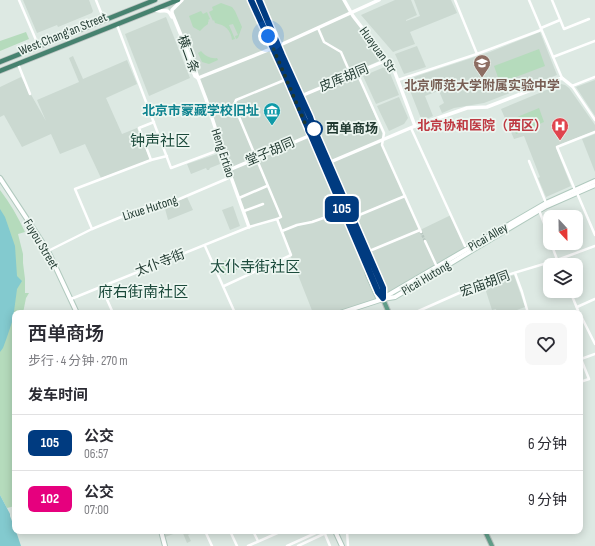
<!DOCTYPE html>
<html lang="zh">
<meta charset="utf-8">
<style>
body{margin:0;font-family:"Sofia Sans Condensed","Noto Sans SC",sans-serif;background:#f7f7f7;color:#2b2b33;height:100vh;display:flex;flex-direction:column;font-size:15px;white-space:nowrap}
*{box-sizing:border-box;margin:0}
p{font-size:13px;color:#7c7c81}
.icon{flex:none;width:22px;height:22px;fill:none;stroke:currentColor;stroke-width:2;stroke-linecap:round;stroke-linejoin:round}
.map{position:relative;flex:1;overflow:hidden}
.sheet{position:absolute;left:12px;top:310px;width:571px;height:224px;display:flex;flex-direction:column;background:#fff;border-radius:8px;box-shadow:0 2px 10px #0003}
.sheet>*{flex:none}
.badge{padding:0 8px;border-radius:6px;font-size:14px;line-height:26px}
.needle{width:26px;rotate:158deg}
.fabs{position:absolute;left:543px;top:210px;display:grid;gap:8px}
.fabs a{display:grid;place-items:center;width:40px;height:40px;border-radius:8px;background:#fff;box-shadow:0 2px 10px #0003;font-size:20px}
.you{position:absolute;width:20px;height:20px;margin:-10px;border:3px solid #fff;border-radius:50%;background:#1a73e8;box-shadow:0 0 0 6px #1a73e833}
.map>.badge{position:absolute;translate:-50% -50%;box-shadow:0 0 0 2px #fff}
h2{padding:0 16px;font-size:15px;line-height:36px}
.round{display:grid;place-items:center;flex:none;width:42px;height:42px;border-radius:8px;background:#f7f7f7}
.overview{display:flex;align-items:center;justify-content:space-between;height:68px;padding:0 16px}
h1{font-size:19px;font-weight:600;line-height:30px}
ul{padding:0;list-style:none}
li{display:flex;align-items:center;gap:12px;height:56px;padding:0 16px;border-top:1px solid #e1e1e2}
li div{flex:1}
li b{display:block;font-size:15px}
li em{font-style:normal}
li .badge{min-width:44px;font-weight:700;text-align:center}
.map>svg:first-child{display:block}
.built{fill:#cbd9d1}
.green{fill:#b5dbbc}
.water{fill:#83cacf}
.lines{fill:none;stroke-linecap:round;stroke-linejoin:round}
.minor-tunnel{stroke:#b7c6bf;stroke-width:2.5;stroke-dasharray:2.5 1;stroke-linecap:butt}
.secondary-casing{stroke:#b0c9be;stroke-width:6}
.primary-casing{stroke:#bcc3c1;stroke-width:6}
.trunk-casing{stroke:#bcc3c1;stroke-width:6}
.minor{stroke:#fff;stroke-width:2.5}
.tertiary{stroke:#fff;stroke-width:3.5}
.secondary{stroke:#fff;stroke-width:4}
.primary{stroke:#619f8a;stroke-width:4}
.trunk{stroke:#46826f;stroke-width:4.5}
.line-casing{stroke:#fff;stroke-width:9}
.line{stroke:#003b80;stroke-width:6}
.walk{stroke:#1f382f;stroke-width:4;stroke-dasharray:0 7.2}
.stop-dot{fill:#fff;stroke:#003b80;stroke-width:2}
.labels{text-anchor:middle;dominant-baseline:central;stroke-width:3.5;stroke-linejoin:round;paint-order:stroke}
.street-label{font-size:13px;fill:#1f382f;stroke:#edf6f1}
.education-label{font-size:13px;font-weight:bold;fill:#785e54;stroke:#edf6f1}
.culture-label{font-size:13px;font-weight:bold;fill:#0d838f;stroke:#edf6f1;text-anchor:end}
.health-label{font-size:13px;font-weight:bold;fill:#be3a42;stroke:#edf6f1;text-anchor:end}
.stop-label{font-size:13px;font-weight:bold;fill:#1f382f;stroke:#edf6f1;text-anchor:start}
.quarter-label{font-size:15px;fill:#1b4a3b;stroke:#edf6f1}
</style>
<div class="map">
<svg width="595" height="546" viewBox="0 0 595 546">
<rect width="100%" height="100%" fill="#dde9e3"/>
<g class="built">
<polygon points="23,0 89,0 93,11 92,13 58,27 57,25 37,33"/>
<polygon points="173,0 344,0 349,9 386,58 356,71 383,135 382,145 420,230 451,215 467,250 385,297 339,313 313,313 276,219 249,226 196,72 166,3"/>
<polygon points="395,0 411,0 417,15 406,20 406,21 420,16 414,0 451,0 457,13 410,32 415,44 393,52 361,15"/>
<polygon points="166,17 190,78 149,96 125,34"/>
<polygon points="540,32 557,75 484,103 454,108 442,113 439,106 444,103 439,91 438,91 425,96 433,116 422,121 407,83 408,80 417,76 490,52"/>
<polygon points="417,46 426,67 404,74 395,54"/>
<polygon points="73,56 83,79 127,60 137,84 106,98 122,134 137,128 150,160 101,178 85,144 60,154 51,134 22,147 4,115 0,117 0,87 21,77 46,121 37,100 79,82 69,58"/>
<polygon points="387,66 399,95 376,104 363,76"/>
<polygon points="595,80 595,116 576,87"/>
<polygon points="561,84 565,85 569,88 595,125 595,131 561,144 556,148 571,186 546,197 538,178 540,177 524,136 514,139 501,109"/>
<polygon points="399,97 408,118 404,124 389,131 377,106"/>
<polygon points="595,134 595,172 582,139"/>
<polygon points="217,154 220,164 210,168 209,170 207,170 206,168 191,174 187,164"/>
<polygon points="187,197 193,210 168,220 164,205 169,205"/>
<polygon points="233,206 240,226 230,230 222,210"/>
<polygon points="514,275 525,307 509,313 507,313 506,310 497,313 496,309 492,310 484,285"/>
<polygon points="164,531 196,531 188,535 191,541 187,543 182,531 165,537"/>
</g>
<g class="green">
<path d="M221 3 232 7 235 11 242 27 238 38 236 39 235 36 238 35 233 24 229 25 235 39 232 40C231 30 225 25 215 23L214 20 213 21 209 12 213 10 212 7Z"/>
<polygon points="201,11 203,14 207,12 210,19 208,20 209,21 208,22 208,24 204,27 200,31 193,27 189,16"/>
<polygon points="26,32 29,39 0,51 0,41"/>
<polygon points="539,49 545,66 500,83 494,66"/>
<path d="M201 51C205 56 211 59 217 58L218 60 209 64 202 62 198 53Z"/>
<polygon points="539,108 544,122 516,134 510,120"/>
<path d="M0 190C10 203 18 217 25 232L18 234 23 254V263L25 279V293H29L26 298 23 313H15V506L7 508 0 495Z"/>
<polygon points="234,257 239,269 224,275 219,263"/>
</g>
<g class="water">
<polygon points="0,209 5,217 15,246 17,276 22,281 17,289 13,319 7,337 3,348 0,352"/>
<polygon points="0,495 9,512 10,514 10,516 15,529 15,531 16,531 21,546 0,546"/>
</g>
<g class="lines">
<polyline class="minor-tunnel" points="421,232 425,241"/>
<g class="secondary-casing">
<g id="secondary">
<polyline points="0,178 48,251 77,313"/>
<polyline points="366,267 368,275 379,300"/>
<polyline points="383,298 546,203 595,181"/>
<polyline points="340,313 383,299 395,297 471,251 545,207 595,185"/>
<polyline points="161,531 165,546"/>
<polyline points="335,531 342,546"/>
</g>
</g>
<g class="primary-casing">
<g id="primary">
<polyline points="251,0 273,48 378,292 383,299 389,313"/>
<polyline points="259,0 282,55 310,117 313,129 321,147 383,288 383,298"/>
<polyline points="485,531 492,546"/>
</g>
</g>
<g class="trunk-casing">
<g id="trunk">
<polyline points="0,62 155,0"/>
<polyline points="0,71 178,0"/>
</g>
</g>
<g class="minor">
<polyline points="19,0 39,47"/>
<polyline points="96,0 104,20"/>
<polyline points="455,0 477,54"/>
<polyline points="529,0 562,78"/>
<polyline points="552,0 564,29 589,19"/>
<polyline points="117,25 171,168 222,149"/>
<polyline points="318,28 324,42 341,52 351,75"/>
<polyline points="541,28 560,20"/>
<polyline points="553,57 595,41"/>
<polyline points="18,64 30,94"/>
<polyline points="357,73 384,133 382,145 421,232"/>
<polyline points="595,77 572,86 595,120"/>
<polyline points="398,80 477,54 541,30"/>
<polyline points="234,105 281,217 277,219"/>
<polyline points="211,115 234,105 236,100 287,79"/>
<polyline points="411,128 465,246"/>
<polyline points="151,160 139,128 154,122"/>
<polyline points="529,161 546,203"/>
<polyline points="575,190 557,147 595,132"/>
<polyline points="577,193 595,235"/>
<polyline points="239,198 267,186"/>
<polyline points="539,210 550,239"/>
<polyline points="244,211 263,204"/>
<polyline points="352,218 405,196"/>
<polyline points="92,229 75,189 151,160 167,156"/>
<polyline points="282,231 297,225 312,222 329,216 344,212"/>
<polyline points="425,241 437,267"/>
<polyline points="551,243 559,265"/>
<polyline points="205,246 235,313"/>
<polyline points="48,251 92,229 155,203 170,203 231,177"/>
<polyline points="367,252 420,230"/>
<polyline points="515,273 522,292 528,313"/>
<polyline points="101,286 113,313"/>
<polyline points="570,291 579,313"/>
<polyline points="71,299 249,227 277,219 291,255 224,286"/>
<polyline points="577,307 595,299"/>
<polyline points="414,313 484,282 557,260 595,246"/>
<polyline points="580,314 595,344"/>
<polyline points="580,382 589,379 581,359 595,354"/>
<polyline points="205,531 212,546"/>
<polyline points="230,531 237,546"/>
<polyline points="253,531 258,541"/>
<polyline points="347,531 348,546"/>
<polyline points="325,534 330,546"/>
<polyline points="248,546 282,531"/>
<polyline points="287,546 320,531"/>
<polyline points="298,546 330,531"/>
</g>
<g class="tertiary">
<polyline points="182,0 172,10 172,13 196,72 198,78 206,99 231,177 249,227"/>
<polyline points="344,0 353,16 387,60 394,70 415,126"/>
<path d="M154 9C156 10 158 11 160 11 167 11 168 9 172 17"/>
<polyline points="278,46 379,0"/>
<polyline points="187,56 195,76 198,78"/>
<polyline points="198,78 273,48"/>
<polyline points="301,96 387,60"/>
<polyline points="328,163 415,126 467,108 487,107 562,78 572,86"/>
<polyline points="229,170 311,135"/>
</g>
<use href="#secondary" class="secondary"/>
<use href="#primary" class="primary"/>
<use href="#trunk" class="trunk"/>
</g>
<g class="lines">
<g class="line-casing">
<polyline id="line" points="251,0 287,79 378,292 383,298 383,288 314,129 310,117 282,55 259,0"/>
</g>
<use href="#line" class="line"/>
<polyline class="walk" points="268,36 310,135 314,129"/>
</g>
<defs>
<g id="school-pin" transform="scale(0.9)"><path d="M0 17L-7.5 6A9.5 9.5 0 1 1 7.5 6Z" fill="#8d6e63" stroke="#edf6f1"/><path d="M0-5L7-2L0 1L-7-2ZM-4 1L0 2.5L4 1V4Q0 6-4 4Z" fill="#fff"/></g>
<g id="museum-pin" transform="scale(0.9)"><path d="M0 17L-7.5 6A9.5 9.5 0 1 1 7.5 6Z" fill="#0f9aa8" stroke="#edf6f1"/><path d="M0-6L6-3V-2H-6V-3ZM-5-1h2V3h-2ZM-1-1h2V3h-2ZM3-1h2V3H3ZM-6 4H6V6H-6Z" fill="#fff"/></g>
<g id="hospital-pin" transform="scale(0.9)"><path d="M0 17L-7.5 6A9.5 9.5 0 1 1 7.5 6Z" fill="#e0444e" stroke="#edf6f1"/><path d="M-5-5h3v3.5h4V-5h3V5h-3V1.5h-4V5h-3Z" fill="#fff"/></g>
</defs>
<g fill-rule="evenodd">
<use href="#school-pin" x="482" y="63"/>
<use href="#museum-pin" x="272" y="111"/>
<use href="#hospital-pin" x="560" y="126"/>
</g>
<circle class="stop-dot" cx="314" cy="129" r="8"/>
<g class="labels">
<g class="street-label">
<text transform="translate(63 34) rotate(-22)">West Chang'an Street</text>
<text transform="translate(378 50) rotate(54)">Huayuan Str</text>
<text transform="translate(188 54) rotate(70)">横二条</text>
<text transform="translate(344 78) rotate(-22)">皮库胡同</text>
<text transform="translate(270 152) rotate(-23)">堂子胡同</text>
<text transform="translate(223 153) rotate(72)">Heng Ertiao</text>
<text transform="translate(150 208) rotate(-18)">Lixue Hutong</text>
<text transform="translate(488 237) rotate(-30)">Picai Alley</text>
<text transform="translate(41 244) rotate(59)">Fuyou Street</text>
<text transform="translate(160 263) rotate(-21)">太仆寺街</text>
<text transform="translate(426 278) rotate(-31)">Picai Hutong</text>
<text transform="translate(485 284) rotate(-20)">宏庙胡同</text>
</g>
<g class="education-label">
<text x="482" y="86">北京师范大学附属实验中学</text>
</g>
<g class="culture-label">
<text x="259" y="111">北京市蒙藏学校旧址</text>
</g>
<g class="health-label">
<text x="547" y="126">北京协和医院（西区）</text>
</g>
<g class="stop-label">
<text x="326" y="129">西单商场</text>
</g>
<g class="quarter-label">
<text x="160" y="141">钟声社区</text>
<text x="255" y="267">太仆寺街社区</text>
<text x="143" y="292">府右街南社区</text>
</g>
</g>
</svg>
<div class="fabs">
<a><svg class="needle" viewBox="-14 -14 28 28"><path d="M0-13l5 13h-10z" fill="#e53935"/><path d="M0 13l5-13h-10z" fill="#7c7c81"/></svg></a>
<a><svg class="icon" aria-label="layers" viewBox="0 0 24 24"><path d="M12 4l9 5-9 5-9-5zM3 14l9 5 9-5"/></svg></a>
</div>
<div class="you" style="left:268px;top:36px"></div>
<b class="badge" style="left:342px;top:209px;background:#003b80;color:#fff">105</b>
<section class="sheet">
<div class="overview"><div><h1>西单商场</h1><p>步行 · 4 分钟 · 270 m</p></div><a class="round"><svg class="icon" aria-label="heart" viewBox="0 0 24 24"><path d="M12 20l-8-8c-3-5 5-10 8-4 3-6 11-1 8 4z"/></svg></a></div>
<h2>发车时间</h2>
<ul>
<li><span class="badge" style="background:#003b80;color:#fff">105</span><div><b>公交</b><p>06:57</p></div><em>6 分钟</em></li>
<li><span class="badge" style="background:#e6007e;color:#fff">102</span><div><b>公交</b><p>07:00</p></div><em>9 分钟</em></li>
</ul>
</section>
</div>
